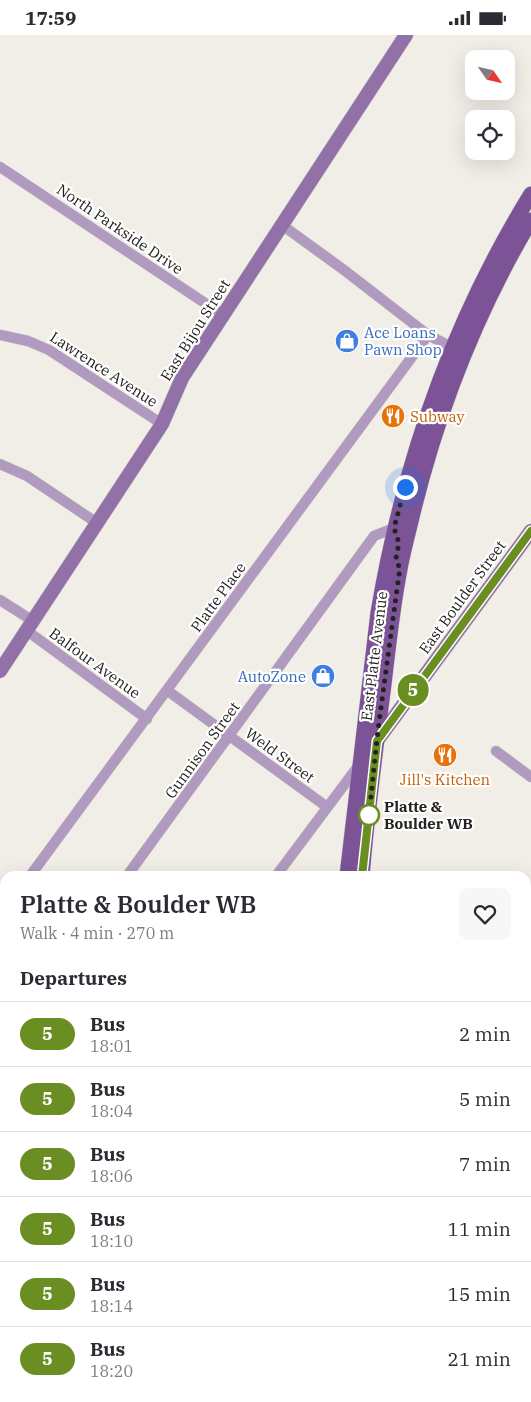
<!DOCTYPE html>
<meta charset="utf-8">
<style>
body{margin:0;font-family:"IBM Plex Serif",serif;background:#f7f7f7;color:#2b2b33;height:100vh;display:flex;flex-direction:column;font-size:19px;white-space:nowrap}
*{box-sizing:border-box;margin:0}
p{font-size:16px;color:#7c7c81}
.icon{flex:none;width:28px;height:28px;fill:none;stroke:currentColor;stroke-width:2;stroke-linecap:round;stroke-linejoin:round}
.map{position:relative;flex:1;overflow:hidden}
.sheet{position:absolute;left:0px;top:836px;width:531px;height:531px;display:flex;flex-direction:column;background:#fff;border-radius:15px 15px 0 0;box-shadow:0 5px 20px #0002}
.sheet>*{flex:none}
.badge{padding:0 10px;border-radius:16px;font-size:18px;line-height:32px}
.needle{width:32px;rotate:124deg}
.tools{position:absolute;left:465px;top:15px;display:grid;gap:10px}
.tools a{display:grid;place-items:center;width:50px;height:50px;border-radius:10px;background:#fff;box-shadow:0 5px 20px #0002;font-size:25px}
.you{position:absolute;width:25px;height:25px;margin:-12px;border:4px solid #fff;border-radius:50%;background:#1a73e8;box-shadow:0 0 0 8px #1a73e833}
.map>.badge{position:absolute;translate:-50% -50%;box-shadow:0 0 0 2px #fff}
h2{padding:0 20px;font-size:19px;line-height:45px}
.round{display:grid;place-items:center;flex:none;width:52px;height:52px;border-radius:10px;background:#f7f7f7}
.summary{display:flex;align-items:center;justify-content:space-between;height:85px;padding:0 20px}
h1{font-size:24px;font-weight:600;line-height:38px}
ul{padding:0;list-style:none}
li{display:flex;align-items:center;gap:15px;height:65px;padding:0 20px;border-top:1px solid #e1e1e2}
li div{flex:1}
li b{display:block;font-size:19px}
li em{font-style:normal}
li .badge{min-width:55px;font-weight:700;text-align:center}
.status{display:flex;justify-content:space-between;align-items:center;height:35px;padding:0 25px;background:#fff;direction:ltr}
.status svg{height:14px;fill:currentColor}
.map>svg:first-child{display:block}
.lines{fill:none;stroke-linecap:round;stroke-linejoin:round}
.street-casing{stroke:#ccc8c3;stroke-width:11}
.secondary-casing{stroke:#ccc8c3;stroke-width:15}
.primary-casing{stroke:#ccc8c3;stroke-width:16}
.street{stroke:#b09ac0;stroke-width:10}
.secondary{stroke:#9271a8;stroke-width:14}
.primary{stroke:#7c5397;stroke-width:15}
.line-casing{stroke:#fff;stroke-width:11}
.line{stroke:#6b8e23;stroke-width:8}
.walk{stroke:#242220;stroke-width:5;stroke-dasharray:0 9}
.stop-dot{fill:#fff;stroke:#6b8e23;stroke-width:2.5}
.labels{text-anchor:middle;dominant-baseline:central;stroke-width:4.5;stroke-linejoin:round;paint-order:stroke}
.street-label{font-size:15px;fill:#242220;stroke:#fff}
.shop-label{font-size:15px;fill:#366cbe;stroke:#fff;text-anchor:start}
.food-label{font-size:15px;fill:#c56008;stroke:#fff;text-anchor:start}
.stop-label{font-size:15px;font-weight:bold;fill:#242220;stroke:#fff;text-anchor:start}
</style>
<div class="status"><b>17:59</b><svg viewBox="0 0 49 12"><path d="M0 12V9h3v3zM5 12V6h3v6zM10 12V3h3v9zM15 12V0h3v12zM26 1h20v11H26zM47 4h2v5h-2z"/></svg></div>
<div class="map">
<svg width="531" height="1367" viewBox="0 0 531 1367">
<rect width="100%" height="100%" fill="#f1ede7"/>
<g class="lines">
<g class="street-casing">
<g id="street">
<polyline points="0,132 223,280"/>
<polyline points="282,190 344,235 428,300 457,315"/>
<polyline points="0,300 28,306 49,315 162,389"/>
<polyline points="0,429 27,441 97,488"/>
<polyline points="0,565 33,586"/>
<polyline points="26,595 147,684"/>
<polyline points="168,656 327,772"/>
<polyline points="496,716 531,742"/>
<polyline points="30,841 428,300"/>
<polyline points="127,841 374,501 394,493"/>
<polyline points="276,841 359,730"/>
<polyline points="526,878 531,870"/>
<polyline points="0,883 5,876"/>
<polyline points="0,1016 5,1009"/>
<polyline points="526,1029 531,1033"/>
<polyline points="0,1051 5,1055"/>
<polyline points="0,1217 5,1211"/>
<polyline points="526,1331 531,1334"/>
<polyline points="0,1344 5,1337"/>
<polyline points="418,1367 421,1362"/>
</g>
</g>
<g class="secondary-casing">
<g id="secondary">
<polyline points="0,636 162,389 182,343 406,0"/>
<polyline points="376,707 531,496"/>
<polyline points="526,1116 531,1112"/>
</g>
</g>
<g class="primary-casing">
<g id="primary">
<path d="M347 841 378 578C403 429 452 287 531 159"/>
<path d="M362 841C367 780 375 718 383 657 388 616 392 575 400 534 403 517 408 499 412 482 437 378 476 278 531 185"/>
<polyline points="0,1270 5,1274"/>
<polyline points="117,1362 123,1367"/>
<polyline points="145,1362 151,1367"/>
<polyline points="181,1367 184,1362"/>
<polyline points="208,1367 210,1362"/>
</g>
</g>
<use href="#street" class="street"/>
<use href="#secondary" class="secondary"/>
<use href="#primary" class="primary"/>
</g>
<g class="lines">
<g class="line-casing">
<polyline id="line" points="362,841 377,706 531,496"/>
</g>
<use href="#line" class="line"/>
<polyline class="walk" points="369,780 378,695 400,532 398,530 396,523 399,508 394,493 405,452"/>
</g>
<defs>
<g id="shop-disc" transform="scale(1.25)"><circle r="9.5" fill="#3f7fe0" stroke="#fff"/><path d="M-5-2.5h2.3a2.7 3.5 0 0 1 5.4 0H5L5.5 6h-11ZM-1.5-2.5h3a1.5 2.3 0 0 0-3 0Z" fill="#fff"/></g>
<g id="restaurant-disc" transform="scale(1.25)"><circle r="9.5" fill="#e8710a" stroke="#fff"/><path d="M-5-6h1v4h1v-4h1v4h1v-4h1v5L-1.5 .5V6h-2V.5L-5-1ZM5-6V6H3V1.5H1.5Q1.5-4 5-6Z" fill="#fff"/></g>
</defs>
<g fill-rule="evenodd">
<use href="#shop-disc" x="347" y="306"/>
<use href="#restaurant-disc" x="393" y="381"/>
<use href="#shop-disc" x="323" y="641"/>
<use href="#restaurant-disc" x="445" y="720"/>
</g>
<circle class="stop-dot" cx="369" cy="780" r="10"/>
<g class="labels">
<g class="street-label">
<text transform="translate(120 194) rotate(34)">North Parkside Drive</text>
<text transform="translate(195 295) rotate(-58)">East Bijou Street</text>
<text transform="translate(104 334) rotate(33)">Lawrence Avenue</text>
<text transform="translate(218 562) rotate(-54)">Platte Place</text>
<text transform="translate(462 562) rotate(-54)">East Boulder Street</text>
<text transform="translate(374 621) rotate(-83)">East Platte Avenue</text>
<text transform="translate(95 628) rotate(36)">Balfour Avenue</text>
<text transform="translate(202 715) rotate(-54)">Gunnison Street</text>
<text transform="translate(280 720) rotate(36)">Weld Street</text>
</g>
<g class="shop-label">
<text x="364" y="297">Ace Loans<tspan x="364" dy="17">Pawn Shop</tspan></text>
<text x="306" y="641" text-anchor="end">AutoZone</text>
</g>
<g class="food-label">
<text x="410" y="381">Subway</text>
<text x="445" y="744" text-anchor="middle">Jill's Kitchen</text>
</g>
<g class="stop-label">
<text x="384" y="771">Platte &amp;<tspan x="384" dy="17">Boulder WB</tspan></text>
</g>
</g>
</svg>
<div class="tools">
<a><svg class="needle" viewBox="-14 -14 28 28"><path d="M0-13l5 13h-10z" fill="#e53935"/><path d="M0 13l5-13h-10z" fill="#7c7c81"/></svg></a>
<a><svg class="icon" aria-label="locate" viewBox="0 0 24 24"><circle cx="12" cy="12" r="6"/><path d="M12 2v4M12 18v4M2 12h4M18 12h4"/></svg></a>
</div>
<div class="you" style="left:405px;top:452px"></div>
<b class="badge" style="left:413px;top:655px;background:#6b8e23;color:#fff">5</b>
<section class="sheet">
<div class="summary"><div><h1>Platte &amp; Boulder WB</h1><p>Walk · 4 min · 270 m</p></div><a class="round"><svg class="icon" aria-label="heart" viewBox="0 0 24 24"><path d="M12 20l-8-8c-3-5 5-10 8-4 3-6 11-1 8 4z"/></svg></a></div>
<h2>Departures</h2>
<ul>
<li><span class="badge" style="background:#6b8e23;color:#fff">5</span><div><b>Bus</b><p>18:01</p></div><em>2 min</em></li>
<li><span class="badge" style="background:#6b8e23;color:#fff">5</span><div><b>Bus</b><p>18:04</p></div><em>5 min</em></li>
<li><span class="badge" style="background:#6b8e23;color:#fff">5</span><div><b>Bus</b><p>18:06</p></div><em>7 min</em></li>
<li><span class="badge" style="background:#6b8e23;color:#fff">5</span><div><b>Bus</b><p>18:10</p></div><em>11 min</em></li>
<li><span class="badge" style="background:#6b8e23;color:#fff">5</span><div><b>Bus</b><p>18:14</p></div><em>15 min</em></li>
<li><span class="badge" style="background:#6b8e23;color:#fff">5</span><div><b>Bus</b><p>18:20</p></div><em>21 min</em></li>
</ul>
</section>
</div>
